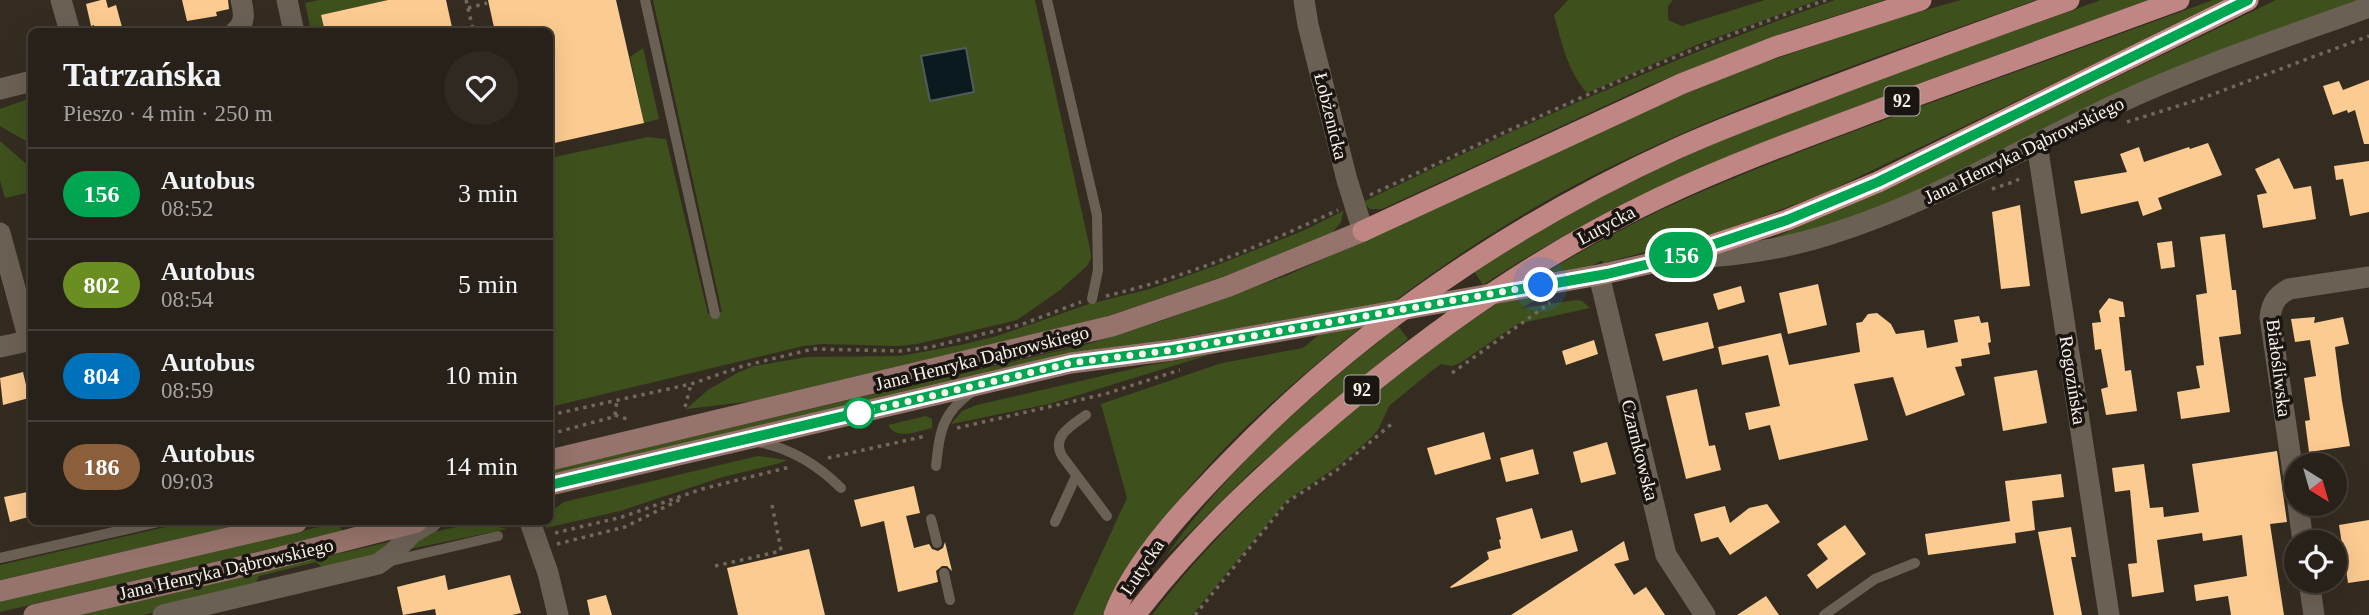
<!DOCTYPE html>
<html lang="pl">
<meta charset="utf-8">
<style>
body{margin:0;font-family:Georgia,serif;background:#302922;color:#f1f3f6;height:100vh;display:flex;flex-direction:column;font-size:26px;white-space:nowrap}
*{box-sizing:border-box;margin:0}
p{font-size:23px;color:#a5a3a2}
.icon{flex:none;width:38px;height:38px;fill:none;stroke:currentColor;stroke-width:2;stroke-linecap:round;stroke-linejoin:round}
.map{position:relative;flex:1;overflow:hidden}
.drawer{position:absolute;left:28px;top:28px;width:525px;height:497px;display:flex;flex-direction:column;background:#282119;border-radius:10px;box-shadow:0 7px 28px #0002,0 0 0 2px #443e38}
.drawer>*{flex:none}
.badge{padding:0 14px;border-radius:23px;font-size:24px;line-height:46px}
.needle{width:46px;rotate:143deg}
.controls{position:absolute;left:2284px;top:453px;display:grid;gap:14px}
.controls a{display:grid;place-items:center;width:63px;height:63px;border-radius:50%;background:#282119;box-shadow:0 7px 28px #0002,0 0 0 2px #443e38;font-size:35px}
.you{position:absolute;width:35px;height:35px;margin:-18px;border:5px solid #fff;border-radius:50%;background:#1a73e8;box-shadow:0 0 0 10px #1a73e833}
.map>.badge{position:absolute;translate:-50% -50%;box-shadow:0 0 0 4px #fff}
.round{display:grid;place-items:center;flex:none;width:74px;height:74px;border-radius:37px;background:#302922}
.headline{display:flex;align-items:center;justify-content:space-between;height:119px;padding:0 35px}
h1{font-size:33px;font-weight:600;line-height:52px}
ul{padding:0;list-style:none}
li{display:flex;align-items:center;gap:21px;height:91px;padding:0 35px;border-top:2px solid #443e38}
li div{flex:1}
li b{display:block;font-size:26px}
li em{font-style:normal}
li .badge{min-width:77px;font-weight:700;text-align:center}
.map>svg:first-child{display:block}
.green{fill:#3e511c}
.water{fill:#0a1a1e;stroke:#525b5c;stroke-width:2}
.building{fill:#fbcb91}
.lines{fill:none;stroke-linecap:round;stroke-linejoin:round}
.path{stroke:#71685f;stroke-width:3.5;stroke-dasharray:3.5 5;stroke-linecap:butt}
.lane{stroke:#6b6054;stroke-width:10}
.street{stroke:#6b6054;stroke-width:21}
.secondary{stroke:#96736c;stroke-width:21}
.primary{stroke:#c08684;stroke-width:21}
.line-casing{stroke:#fff;stroke-width:16}
.line{stroke:#00a651;stroke-width:10}
.walk{stroke:#f9f3ec;stroke-width:7;stroke-dasharray:0 12.6}
.stop-dot{fill:#fff;stroke:#00a651;stroke-width:3.5}
.labels{text-anchor:middle;dominant-baseline:central;stroke-width:7;stroke-linejoin:round;paint-order:stroke}
.shield{fill:#1a1511;stroke:#b6b0aa;stroke-width:2}
.shield-label{font-size:18px;font-weight:bold;fill:#f9f3ec}
.street-label{font-size:19px;fill:#f9f3ec;stroke:#1a1511}
</style>
<div class="map">
<svg width="2369" height="615" viewBox="0 0 2369 615">
<rect width="100%" height="100%" fill="#352c21"/>
<g class="green">
<polygon points="319,0 388,0 321,15 325,32 311,31 305,3"/>
<polygon points="653,0 1035,0 1090,249 1091,258 1087,266 1060,290 1017,320 917,344 899,346 822,344 803,346 550,407 550,158 648,137 666,139 708,314 722,312"/>
<path d="M1568 0H1673L1668 6V20L1682 26 1765 0H1818L1699 44 1587 93C1567 70 1562 43 1554 15Z"/>
<path d="M1835 0H1885L1791 30 1648 86 1382 209H1370L1363 202C1517 127 1673 57 1835 0Z"/>
<path d="M1961 0H2036C1889 53 1738 103 1598 173 1500 223 1410 285 1326 356 1272 401 1219 449 1175 505 1149 540 1125 577 1102 615H1073L1127 498 1101 404 1222 363 1303 348 1350 309 1161 341 550 475V470L1088 344 1158 322 1288 275 1672 99 1760 64 1893 19Z"/>
<path d="M2101 0H2148C2047 37 1945 73 1845 111 1718 159 1596 210 1483 285L1474 271C1525 239 1576 208 1631 182 1782 108 1944 57 2101 0Z"/>
<path d="M2213 0H2227L1823 194 1712 235 1603 263 1602 260 1522 308 1576 300 1582 301 1590 308 1517 324 1460 363 1452 366 1441 364 1434 369 1389 406 1379 428 1373 436 1338 466 1287 500 1192 615H1152C1203 548 1262 491 1325 435 1428 346 1539 268 1663 209 1738 174 1817 145 1895 116 2001 77 2107 39 2213 0Z"/>
<polygon points="2276,0 2360,0 1858,217 1784,238 1771,239 1913,176"/>
<polygon points="643,48 659,119 644,123 630,57"/>
<polygon points="31,98 32,98 31,144 0,126 0,109"/>
<polygon points="0,141 31,168 31,192 5,198 0,180"/>
<polygon points="1343,211 1341,222 1332,233 1242,270 1105,317 754,401 686,409 708,390 739,372 754,366 807,357 900,356 961,345 997,336 1089,304 1150,289 1220,264 1305,230"/>
<path d="M1398 326 1408 339 1255 468 1166 556C1229 466 1312 394 1398 326Z"/>
<polygon points="1212,354 1049,404 951,424 962,411 977,405 1145,366"/>
<path d="M926 416 932 419V428C917 431 897 441 888 425Z"/>
<polygon points="758,456 787,460 780,463 719,478 620,511 546,528 551,511 564,502"/>
<polygon points="187,522 251,522 0,580 0,565"/>
<polygon points="336,523 340,524 342,532 0,612 0,601"/>
<polygon points="465,525 491,525 507,529 410,549 424,534"/>
<polygon points="397,540 380,555 327,571 316,562 259,576 254,588 143,615 77,615"/>
</g>
<polygon class="water" points="966,48 974,92 930,101 921,56"/>
<g class="building">
<polygon points="101,0 106,0 108,8 116,5 122,27 119,28 120,32 95,32 94,25 91,26 86,4"/>
<polygon points="182,0 228,0 229,9 216,12 217,16 187,21"/>
<polygon points="388,0 446,0 453,32 325,32 321,15"/>
<polygon points="488,0 616,0 644,123 550,144 550,32 495,32"/>
<polygon points="2369,80 2369,144 2364,144 2355,110 2348,113 2347,110 2333,115 2323,86 2339,81 2343,90"/>
<polygon points="2208,143 2222,175 2158,198 2162,209 2143,216 2138,201 2081,214 2074,181 2127,172 2120,154 2139,147 2144,162 2189,147 2190,149"/>
<polygon points="2279,158 2294,189 2311,186 2316,219 2263,228 2257,195 2267,193 2255,169"/>
<polygon points="2369,161 2369,212 2350,216 2343,179 2336,180 2334,166"/>
<polygon points="2020,205 2030,286 2001,289 1992,212"/>
<polygon points="2225,234 2232,290 2236,290 2241,334 2219,337 2230,412 2181,419 2177,392 2200,388 2196,366 2204,365 2196,295 2207,293 2200,237"/>
<polygon points="2172,241 2175,267 2161,269 2157,243"/>
<polygon points="1818,284 1827,325 1788,334 1779,293"/>
<polygon points="1741,286 1745,302 1718,310 1713,294"/>
<polygon points="2109,298 2123,302 2125,317 2119,317 2125,371 2131,370 2137,411 2106,415 2101,389 2108,387 2101,349 2095,350 2092,323 2101,322 2099,311"/>
<polygon points="1877,313 1891,324 1896,334 1924,330 1927,348 1958,342 1954,320 1979,316 1981,323 1988,322 1991,342 1988,343 1990,354 1961,359 1962,366 1955,367 1965,395 1906,416 1893,377 1854,384 1868,440 1779,460 1770,425 1749,430 1745,413 1780,406 1768,355 1722,365 1718,347 1781,333 1789,365 1860,352 1856,323 1862,322 1868,314"/>
<polygon points="2315,317 2314,323 2343,317 2349,344 2335,347 2342,401 2350,446 2309,452 2305,421 2310,420 2304,378 2316,376 2310,340 2295,342 2291,319"/>
<polygon points="1708,322 1714,348 1663,361 1655,334"/>
<polygon points="1594,340 1598,354 1566,365 1562,351"/>
<polygon points="2037,370 2047,423 2003,431 1994,377"/>
<polygon points="23,372 29,398 3,405 0,378"/>
<polygon points="1697,389 1709,446 1715,445 1721,470 1686,479 1666,396"/>
<polygon points="1484,432 1491,459 1435,475 1427,448"/>
<polygon points="1607,442 1616,474 1581,483 1573,452"/>
<polygon points="1533,449 1539,474 1506,482 1500,458"/>
<polygon points="2277,451 2287,522 2270,524 2284,615 2231,615 2228,596 2196,601 2194,585 2247,576 2242,535 2203,541 2202,533 2157,540 2164,592 2132,597 2128,564 2137,563 2130,490 2115,492 2112,468 2144,464 2150,508 2163,507 2164,517 2199,512 2192,464"/>
<polygon points="2061,474 2064,497 2032,501 2035,530 2015,533 2016,543 1928,555 1925,534 2010,521 2005,481"/>
<polygon points="914,486 920,513 906,516 914,548 929,544 932,549 938,551 943,548 945,542 952,571 947,566 942,566 936,571 938,582 898,592 884,521 861,527 854,500"/>
<polygon points="32,491 32,516 10,522 4,497"/>
<polygon points="1767,504 1780,522 1730,555 1718,537 1701,542 1694,514 1725,506 1730,523 1749,508"/>
<polygon points="1532,508 1541,539 1572,530 1578,551 1451,588 1450,587 1489,559 1487,552 1501,548 1499,540 1501,539 1496,518"/>
<polygon points="2369,520 2369,580 2348,583 2339,525"/>
<polygon points="1845,525 1866,554 1817,589 1807,575 1828,559 1817,544"/>
<polygon points="2071,527 2076,557 2071,557 2082,615 2054,615 2038,532"/>
<polygon points="1624,541 1629,560 1614,564 1634,595 1646,587 1665,615 1511,615"/>
<polygon points="809,549 825,615 738,615 727,568"/>
<polygon points="445,575 448,590 510,575 521,613 512,615 436,615 435,609 403,615 397,587"/>
<polygon points="606,595 612,615 590,615 587,600"/>
<polygon points="1766,596 1779,615 1737,615"/>
</g>
<g class="lines">
<g class="path">
<polyline points="466,0 473,29"/>
<polyline points="468,8 487,3"/>
<polyline points="2127,122 2200,99 2369,36"/>
<polyline points="1992,189 2016,181 2023,176"/>
<path d="M1370 195C1520 125 1670 53 1826 0"/>
<path d="M1106 296C1186 277 1263 245 1338 210"/>
<polyline points="1452,373 1550,303"/>
<polyline points="685,407 691,384"/>
<polyline points="550,415 691,384 743,366 813,349 900,351 931,347 1023,324 1081,302"/>
<polyline points="615,415 630,420"/>
<polyline points="957,428 1105,394 1180,370"/>
<polyline points="550,434 613,417 615,415 617,400"/>
<polyline points="828,458 926,436"/>
<polyline points="772,505 782,555"/>
<polyline points="555,533 622,517 702,489 790,467"/>
<polyline points="557,544 625,527 683,498"/>
<polyline points="715,566 781,551"/>
<polyline points="1195,615 1287,502 1337,470 1394,422"/>
</g>
<g class="lane">
<polyline points="645,0 715,314"/>
<polyline points="1047,0 1097,215 1098,270 1092,299"/>
<path d="M1086 415C1071 426 1051 436 1062 456L1107 516"/>
<path d="M758 442C790 448 818 465 841 488"/>
<path d="M936 466C940 430 942 413 973 391"/>
<polyline points="931,519 937,543"/>
<polyline points="1055,522 1076,476"/>
<polyline points="0,558 158,522"/>
<polyline points="391,561 498,536"/>
<polyline points="944,573 950,600"/>
<polyline points="1824,615 1875,579 1915,563"/>
</g>
<g class="street">
<polyline points="61,0 70,32"/>
<polyline points="287,0 294,32"/>
<polyline points="1304,0 1308,25 1347,180 1363,231"/>
<path d="M235 32C246 23 244 13 241 0"/>
<polyline points="0,89 32,81"/>
<polyline points="2037,144 2109,615"/>
<polyline points="0,233 29,340"/>
<path d="M1679 259C1730 257 1782 250 1831 234 1933 202 2024 147 2121 102 2201 65 2286 37 2369 7"/>
<polyline points="1599,275 1666,555 1705,615"/>
<polyline points="0,347 32,340"/>
<path d="M2296 493 2270 317C2272 303 2276 296 2289 289L2369 277"/>
<polyline points="2298,504 2303,542"/>
<polyline points="530,522 548,573 558,615"/>
<polyline points="2309,581 2314,615"/>
<polyline points="163,615 378,564 393,553 412,533 431,522"/>
</g>
<g class="secondary">
<polyline points="550,460 1112,326 1229,286 1363,231"/>
<polyline points="550,485 1071,363 1173,350 1287,330 1599,275 1670,259"/>
<polyline points="0,591 297,522"/>
<polyline points="34,615 265,561 417,522"/>
</g>
<g class="primary">
<polyline points="1363,231 1681,84 1775,47 1921,0"/>
<polyline points="1670,259 1787,220 1878,182 2248,0"/>
<path d="M1114 615C1134 560 1192 500 1233 458 1359 328 1511 224 1676 149 1715 131 1755 116 1795 101 1885 66 1977 33 2069 0"/>
<path d="M1135 615C1193 539 1262 475 1335 413 1436 328 1539 255 1659 198 1733 163 1811 135 1888 106 1985 70 2082 35 2179 0"/>
</g>
</g>
<g class="lines">
<g class="line-casing">
<polyline id="line" points="550,485 1071,363 1173,350 1311,326 1607,274 1670,259 1787,220 1878,182 2248,0"/>
</g>
<use href="#line" class="line"/>
<polyline class="walk" points="859,413 1071,363 1173,350 1541,285"/>
</g>
<circle class="stop-dot" cx="859" cy="413" r="14"/>
<g class="labels">
<g class="shield">
<rect x="1884.5" y="86.5" width="35" height="29" rx="5"/>
<rect x="1344.5" y="375.5" width="35" height="29" rx="5"/>
</g>
<g class="shield-label">
<text x="1902" y="101">92</text>
<text x="1362" y="390">92</text>
</g>
<g class="street-label">
<text transform="translate(1331 116) rotate(76)">Łobżenicka</text>
<text transform="translate(2024 150) rotate(-26)">Jana Henryka Dąbrowskiego</text>
<text transform="translate(1606 225) rotate(-28)">Lutycka</text>
<text transform="translate(982 358) rotate(-14)">Jana Henryka Dąbrowskiego</text>
<text transform="translate(2279 368) rotate(83)">Białośliwska</text>
<text transform="translate(2073 380) rotate(81)">Rogozińska</text>
<text transform="translate(1640 450) rotate(76)">Czarnkowska</text>
<text transform="translate(1142 567) rotate(-56)">Lutycka</text>
<text transform="translate(226 569) rotate(-13)">Jana Henryka Dąbrowskiego</text>
</g>
</g>
</svg>
<div class="controls">
<a><svg class="needle" viewBox="-14 -14 28 28"><path d="M0-13l5 13h-10z" fill="#e53935"/><path d="M0 13l5-13h-10z" fill="#a5a3a2"/></svg></a>
<a><svg class="icon" aria-label="locate" viewBox="0 0 24 24"><circle cx="12" cy="12" r="6"/><path d="M12 2v4M12 18v4M2 12h4M18 12h4"/></svg></a>
</div>
<div class="you" style="left:1541px;top:285px"></div>
<b class="badge" style="left:1681px;top:255px;background:#00a651;color:#fff">156</b>
<section class="drawer">
<div class="headline"><div><h1>Tatrzańska</h1><p>Pieszo · 4 min · 250 m</p></div><a class="round"><svg class="icon" aria-label="heart" viewBox="0 0 24 24"><path d="M12 20l-8-8c-3-5 5-10 8-4 3-6 11-1 8 4z"/></svg></a></div>
<ul>
<li><span class="badge" style="background:#00a651;color:#fff">156</span><div><b>Autobus</b><p>08:52</p></div><em>3 min</em></li>
<li><span class="badge" style="background:#6b8e23;color:#fff">802</span><div><b>Autobus</b><p>08:54</p></div><em>5 min</em></li>
<li><span class="badge" style="background:#0072bc;color:#fff">804</span><div><b>Autobus</b><p>08:59</p></div><em>10 min</em></li>
<li><span class="badge" style="background:#8b5e3c;color:#fff">186</span><div><b>Autobus</b><p>09:03</p></div><em>14 min</em></li>
</ul>
</section>
</div>
